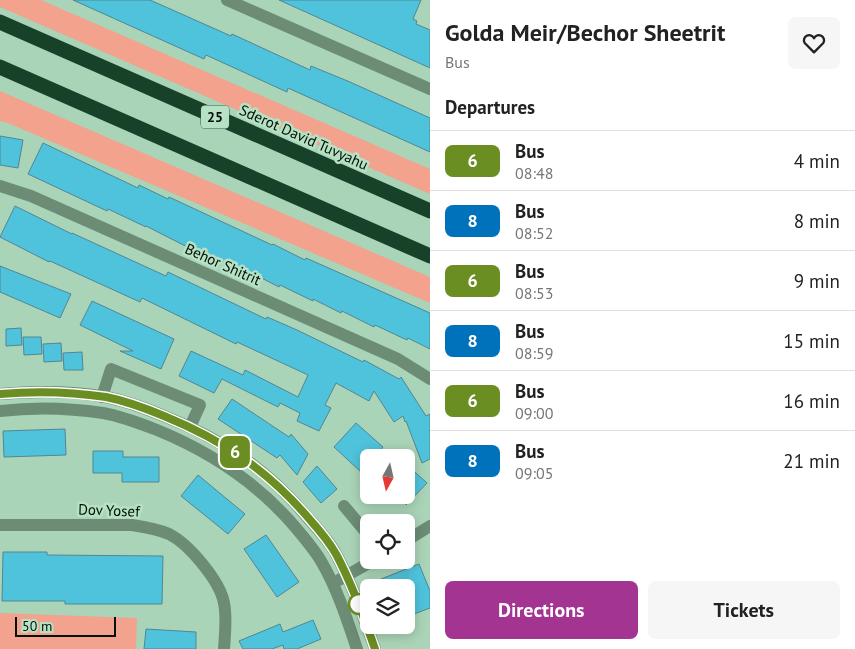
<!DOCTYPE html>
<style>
body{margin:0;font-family:"PT Sans",sans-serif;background:#f6f6f6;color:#222;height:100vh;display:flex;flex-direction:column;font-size:19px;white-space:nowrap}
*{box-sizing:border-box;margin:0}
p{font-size:16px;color:#767676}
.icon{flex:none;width:28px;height:28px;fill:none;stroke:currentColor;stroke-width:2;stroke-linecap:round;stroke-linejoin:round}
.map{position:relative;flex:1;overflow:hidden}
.panel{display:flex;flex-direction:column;background:#fff;width:425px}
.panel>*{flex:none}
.badge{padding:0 10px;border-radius:8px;font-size:18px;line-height:32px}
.needle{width:32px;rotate:188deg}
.buttons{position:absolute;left:360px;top:449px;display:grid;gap:10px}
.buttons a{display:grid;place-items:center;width:55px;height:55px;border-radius:8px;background:#fff;box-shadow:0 2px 12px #0003;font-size:25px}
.scale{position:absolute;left:15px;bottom:12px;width:101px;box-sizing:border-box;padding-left:5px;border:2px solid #031108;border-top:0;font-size:14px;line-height:18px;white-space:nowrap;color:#031108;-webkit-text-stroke:4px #b7e1c4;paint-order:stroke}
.map>.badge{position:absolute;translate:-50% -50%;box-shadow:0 0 0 2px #fff}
h2{padding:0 15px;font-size:19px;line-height:45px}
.round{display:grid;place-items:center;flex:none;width:52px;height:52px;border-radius:8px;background:#f6f6f6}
.summary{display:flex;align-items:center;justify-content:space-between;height:85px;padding:0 15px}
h1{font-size:24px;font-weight:700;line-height:38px}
.button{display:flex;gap:10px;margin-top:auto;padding:10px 15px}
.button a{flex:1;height:58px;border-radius:8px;background:#a33492;color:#fff;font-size:20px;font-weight:700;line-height:58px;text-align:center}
.button a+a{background:#f6f6f6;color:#222}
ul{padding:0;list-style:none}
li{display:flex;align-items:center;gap:15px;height:60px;padding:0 15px;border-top:1px solid #e0e0e0}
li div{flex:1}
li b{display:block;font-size:19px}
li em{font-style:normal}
li .badge{min-width:55px;font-weight:700;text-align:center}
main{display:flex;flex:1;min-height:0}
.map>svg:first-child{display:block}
.green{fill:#f3a28d}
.building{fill:#50c3dc;stroke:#518693}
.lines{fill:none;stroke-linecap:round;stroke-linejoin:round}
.minor{stroke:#6c8c76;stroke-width:12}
.highway{stroke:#174128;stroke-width:15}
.line-casing{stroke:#fff;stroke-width:11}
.line{stroke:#6b8e23;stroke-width:8}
.stop-dot{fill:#fff;stroke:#6b8e23;stroke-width:2.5}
.labels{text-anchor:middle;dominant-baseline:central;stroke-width:5;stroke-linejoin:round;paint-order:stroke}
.shield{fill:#b7e1c4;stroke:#394f40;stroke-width:1}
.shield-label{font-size:14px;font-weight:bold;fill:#031108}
.street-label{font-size:15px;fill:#031108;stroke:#b7e1c4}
</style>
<main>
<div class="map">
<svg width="430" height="649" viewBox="0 0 430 649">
<rect width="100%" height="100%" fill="#aad4b7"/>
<g class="green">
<polygon points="0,0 41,0 430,169 430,194 0,7"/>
<polygon points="0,91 430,277 430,303 10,124 0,121"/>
<polygon points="0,613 137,618 136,649 0,649"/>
</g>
<g class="building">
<polygon points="73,0 150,0 231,36 232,34 310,70 311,66 350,82 430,118 430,152 288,88 287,92 206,55 204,59"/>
<polygon points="279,0 421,0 413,19 417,21 416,24 430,30 430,68"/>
<polygon points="0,136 23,140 18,168 0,165"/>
<polygon points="43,143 138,188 139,185 168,199 169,197 272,245 273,244 305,260 306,258 430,313 430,349 408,338 407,340 375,325 374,327 342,311 341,313 313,299 313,301 280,285 279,287 244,269 242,272 208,255 207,257 146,226 146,227 108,209 107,211 28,174"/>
<polygon points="15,206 72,234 72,233 166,276 168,272 266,319 267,317 297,330 363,362 364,360 399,379 401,377 426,416 430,414 430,459 422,463 406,421 405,422 403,416 394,422 374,391 369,401 336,383 325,405 331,408 319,431 297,421 300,413 280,403 278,407 222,379 214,393 179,376 191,351 243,375 245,370 298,397 308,375 237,342 236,344 142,298 140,302 50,261 49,262 0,237"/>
<polygon points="0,266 71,294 60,318 0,292"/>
<polygon points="92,301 174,339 161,369 120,351 133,351 80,325"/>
<polygon points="21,328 22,345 6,346 6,329"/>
<polygon points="23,337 41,337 42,354 24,355"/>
<polygon points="61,343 62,361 44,362 43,344"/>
<polygon points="82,352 83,370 64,370 63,353"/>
<polygon points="232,399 289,437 291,434 308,454 297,475 280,455 277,458 218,419"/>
<polygon points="356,423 383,447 374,458 369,458 369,463 361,472 334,447"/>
<polygon points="65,429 66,455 4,457 3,431"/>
<polygon points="93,451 123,451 123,457 159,457 159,482 122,482 122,473 93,473"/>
<polygon points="406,464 427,483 406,505"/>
<polygon points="317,466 337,489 321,503 303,482"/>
<polygon points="198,475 245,514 228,534 181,496"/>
<polygon points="266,535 299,582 277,597 244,549"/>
<polygon points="3,552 47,552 47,555 163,556 162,604 65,604 65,601 2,601"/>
<polygon points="419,564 430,591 430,608 406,617 406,588 384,588 381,579"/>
<polygon points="313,620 321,639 297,649 284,649 283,645 272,649 243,649 239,641 280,624 283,632"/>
<polygon points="146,629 196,632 196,649 144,649"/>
</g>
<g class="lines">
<g class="minor">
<polyline points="227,0 430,89"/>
<polyline points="0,186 31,196 398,359 430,379"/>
<path d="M0 394C35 391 72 391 106 397 126 401 145 408 164 416 222 439 268 470 308 518 318 529 329 541 336 554 352 584 364 617 375 649"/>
<polyline points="102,397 111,369 200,405 190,427"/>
<path d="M0 411C33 407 70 408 103 413 121 416 139 423 157 430 211 452 258 483 296 528 304 538 314 549 321 561 337 588 347 619 357 649"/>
<polyline points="344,506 369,536"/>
<path d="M0 525H132C145 527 158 529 169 534 189 544 220 581 224 603 227 617 225 634 224 649"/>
<polyline points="406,541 430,526"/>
<polyline points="339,580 374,560"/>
</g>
<g class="highway">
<polyline points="0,22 430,211"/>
<polyline points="0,67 430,256"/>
</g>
</g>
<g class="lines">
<g class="line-casing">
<path id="line" d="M0 394C35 391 72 392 106 397 126 401 145 408 164 416 223 440 269 471 311 521 320 531 329 542 336 554 352 584 364 617 375 649"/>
</g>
<use href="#line" class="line"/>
</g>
<circle class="stop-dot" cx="359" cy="604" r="10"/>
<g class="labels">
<rect class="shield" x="201" y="105.5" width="28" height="23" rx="4"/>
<g class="shield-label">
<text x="215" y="117">25</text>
</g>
<g class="street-label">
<text transform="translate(304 137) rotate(24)">Sderot David Tuvyahu</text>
<text transform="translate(223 264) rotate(24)">Behor Shitrit</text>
<text transform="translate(109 510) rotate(2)">Dov Yosef</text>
</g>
</g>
</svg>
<div class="buttons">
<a><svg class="needle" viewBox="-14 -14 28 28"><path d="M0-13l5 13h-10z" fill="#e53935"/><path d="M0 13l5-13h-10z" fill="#767676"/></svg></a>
<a><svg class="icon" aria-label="locate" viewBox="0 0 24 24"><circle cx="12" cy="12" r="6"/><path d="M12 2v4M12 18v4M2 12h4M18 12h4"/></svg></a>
<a><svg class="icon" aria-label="layers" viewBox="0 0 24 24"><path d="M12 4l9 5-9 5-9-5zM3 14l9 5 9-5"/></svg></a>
</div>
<div class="scale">50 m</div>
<b class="badge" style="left:235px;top:452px;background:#6b8e23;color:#fff">6</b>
</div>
<section class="panel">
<div class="summary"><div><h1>Golda Meir/Bechor Sheetrit</h1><p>Bus</p></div><a class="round"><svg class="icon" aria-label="heart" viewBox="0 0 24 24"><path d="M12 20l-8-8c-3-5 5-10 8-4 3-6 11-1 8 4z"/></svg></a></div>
<h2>Departures</h2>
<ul>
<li><span class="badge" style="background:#6b8e23;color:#fff">6</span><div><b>Bus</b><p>08:48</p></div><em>4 min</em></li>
<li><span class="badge" style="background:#0072bc;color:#fff">8</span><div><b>Bus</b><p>08:52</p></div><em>8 min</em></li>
<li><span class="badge" style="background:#6b8e23;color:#fff">6</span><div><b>Bus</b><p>08:53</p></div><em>9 min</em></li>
<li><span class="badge" style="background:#0072bc;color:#fff">8</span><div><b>Bus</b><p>08:59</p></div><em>15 min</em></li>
<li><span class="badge" style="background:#6b8e23;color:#fff">6</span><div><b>Bus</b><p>09:00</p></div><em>16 min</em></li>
<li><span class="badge" style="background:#0072bc;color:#fff">8</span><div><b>Bus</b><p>09:05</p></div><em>21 min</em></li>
</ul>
<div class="button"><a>Directions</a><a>Tickets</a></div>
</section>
</main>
